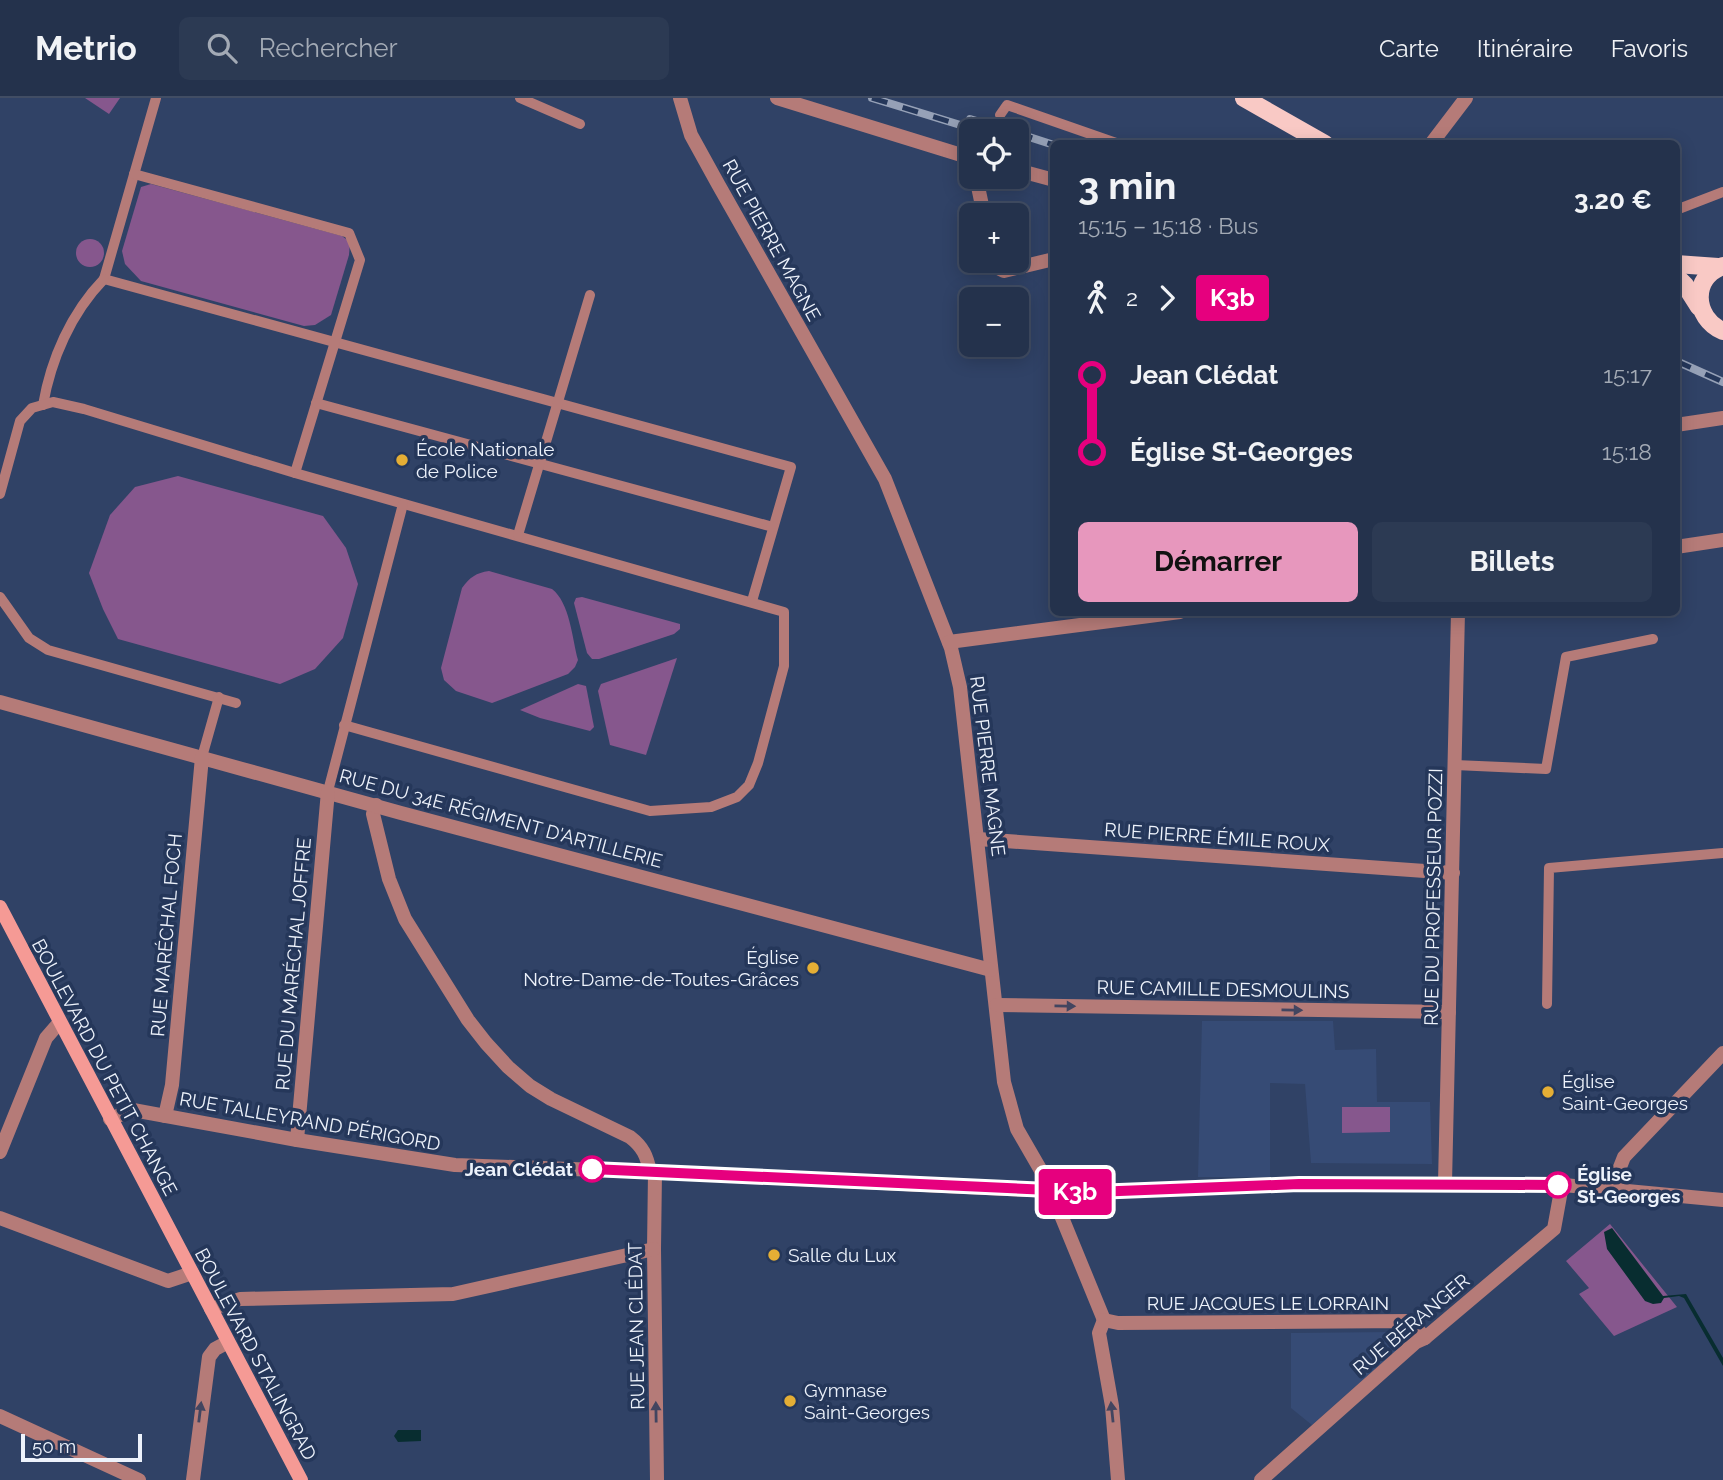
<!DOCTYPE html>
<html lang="fr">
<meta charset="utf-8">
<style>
body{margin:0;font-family:Raleway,sans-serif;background:#2c3a53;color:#f1f3f6;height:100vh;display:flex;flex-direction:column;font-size:26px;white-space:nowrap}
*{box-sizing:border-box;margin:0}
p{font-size:23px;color:#a3aab5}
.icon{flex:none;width:38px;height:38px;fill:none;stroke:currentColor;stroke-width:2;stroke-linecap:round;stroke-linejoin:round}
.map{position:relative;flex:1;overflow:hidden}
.side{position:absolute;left:1050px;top:42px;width:630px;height:476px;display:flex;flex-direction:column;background:#24324c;border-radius:10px;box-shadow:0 4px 18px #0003,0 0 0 2px #414d64}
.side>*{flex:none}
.badge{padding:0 14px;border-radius:5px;font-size:24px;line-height:46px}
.controls{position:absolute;left:959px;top:21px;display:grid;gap:14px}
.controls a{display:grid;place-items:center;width:70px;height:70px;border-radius:10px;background:#24324c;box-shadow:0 4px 18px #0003,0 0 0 2px #414d64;font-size:35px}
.scale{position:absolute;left:21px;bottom:18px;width:121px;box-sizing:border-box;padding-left:7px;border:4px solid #edf2fb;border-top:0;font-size:19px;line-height:24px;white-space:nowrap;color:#edf2fb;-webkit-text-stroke:5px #25375a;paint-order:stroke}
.map>.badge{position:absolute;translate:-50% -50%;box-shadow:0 0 0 4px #fff}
.legs{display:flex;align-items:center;gap:10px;height:77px;padding:0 28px;font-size:23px}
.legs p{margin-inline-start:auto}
.summary{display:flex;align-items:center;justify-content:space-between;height:119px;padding:0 28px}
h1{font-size:38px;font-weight:700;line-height:52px}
.action{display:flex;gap:14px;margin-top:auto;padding:14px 28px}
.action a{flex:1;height:80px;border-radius:10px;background:#e797bd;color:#111;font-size:28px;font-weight:700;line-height:80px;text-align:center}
.action a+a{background:#2c3a53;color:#f1f3f6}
ul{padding:0 28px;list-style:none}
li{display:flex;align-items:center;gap:24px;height:77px;font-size:26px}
li i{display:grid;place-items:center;width:10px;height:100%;margin:0 9px;background:currentColor}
li i::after{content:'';width:18px;height:18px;margin:-9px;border:5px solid;border-radius:50%;background:#24324c}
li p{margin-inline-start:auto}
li:first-child i{background:linear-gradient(#0000 50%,currentColor 0)}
li:last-child i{background:linear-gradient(currentColor 50%,#0000 0)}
header{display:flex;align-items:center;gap:42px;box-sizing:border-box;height:98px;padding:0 35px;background:#24324c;border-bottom:2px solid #414d64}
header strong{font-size:33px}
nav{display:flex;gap:38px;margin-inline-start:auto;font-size:24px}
.search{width:490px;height:63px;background:#2c3a53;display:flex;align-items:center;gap:18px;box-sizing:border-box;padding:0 24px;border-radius:10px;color:#a3aab5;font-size:26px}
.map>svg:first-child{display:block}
.built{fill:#364b75}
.green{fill:#86578d}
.water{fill:#082d30}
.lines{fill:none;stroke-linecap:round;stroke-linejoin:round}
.service{stroke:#b57b78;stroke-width:10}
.pedestrian{stroke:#b57b78;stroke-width:14}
.minor{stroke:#b57b78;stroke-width:14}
.tertiary{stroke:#b57b78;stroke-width:14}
.secondary{stroke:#f59a95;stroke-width:14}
.primary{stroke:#f9c9c5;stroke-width:18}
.rail-casing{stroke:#96a1b7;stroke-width:8}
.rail{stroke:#25375a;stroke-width:5;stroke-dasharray:16;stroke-linecap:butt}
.oneway{fill:#424560}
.line-1-casing{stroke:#fff;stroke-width:16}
.line-1{stroke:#e6007e;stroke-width:10}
.poi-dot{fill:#e4ae35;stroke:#25375a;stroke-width:2.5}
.stop-1-dot{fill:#fff;stroke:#e6007e;stroke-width:3.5}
.labels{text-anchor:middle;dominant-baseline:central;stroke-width:7;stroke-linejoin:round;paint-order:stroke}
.street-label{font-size:19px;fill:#edf2fb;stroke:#25375a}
.poi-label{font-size:19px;fill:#edf2fb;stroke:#25375a;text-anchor:start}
.stop-label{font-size:19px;font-weight:bold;fill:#edf2fb;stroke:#25375a;text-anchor:end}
</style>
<header>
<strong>Metrio</strong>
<div class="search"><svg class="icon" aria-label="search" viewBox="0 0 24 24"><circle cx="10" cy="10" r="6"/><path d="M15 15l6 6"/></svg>Rechercher</div>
<nav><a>Carte</a><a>Itinéraire</a><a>Favoris</a></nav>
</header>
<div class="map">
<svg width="1723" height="1382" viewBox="0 0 1723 1382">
<rect width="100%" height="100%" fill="#304266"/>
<g class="built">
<polygon points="1202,923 1333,923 1335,952 1376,951 1377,1004 1430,1004 1432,1066 1311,1065 1305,986 1270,985 1270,1079 1198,1079"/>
<polygon points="1394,1234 1398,1251 1312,1327 1291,1310 1291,1235"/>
</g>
<g class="green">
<polygon points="85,0 120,0 109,16"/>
<polygon points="151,86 342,138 350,144 349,157 331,217 315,227 304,228 141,183 125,166 122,153 141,89"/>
<circle cx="90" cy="155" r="14"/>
<polygon points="178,378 323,418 346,450 358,486 343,540 315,571 280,586 118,541 103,511 89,475 110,417 135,389"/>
<path d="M489 473 552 491C570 505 572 540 578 562L575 569 568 576 492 605 456 593 444 582 441 570 462 490C470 479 476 475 489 473Z"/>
<polygon points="582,499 680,526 680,531 674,536 599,561 592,561 587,555 574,505 576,500"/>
<polygon points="677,560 646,657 610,647 598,593 601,586"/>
<polygon points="578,586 586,588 594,629 590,633 540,620 520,612"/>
<polygon points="1342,1009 1390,1009 1390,1034 1342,1035"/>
<polygon points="1610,1126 1677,1209 1614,1238 1579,1196 1589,1190 1566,1163"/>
</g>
<g class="water">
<polygon points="1612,1130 1663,1198 1686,1196 1723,1260 1723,1268 1684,1200 1679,1198 1664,1200 1661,1205 1653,1206 1645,1203 1607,1151 1604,1134"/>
<polygon points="398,1332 421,1332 421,1343 398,1344 394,1338"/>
</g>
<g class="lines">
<g class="service">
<polyline points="156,0 104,181 791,369 752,503"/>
<polyline points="520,0 580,26"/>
<polyline points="1000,17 1007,7 1119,46"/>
<polyline points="134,76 349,135 360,162 295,375"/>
<polyline points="1676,112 1723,94"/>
<polyline points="316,305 773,429"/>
<path d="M43 307C51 261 71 215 104 181"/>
<polyline points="0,396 20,323 32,310 53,304 84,311 295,375 784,514 784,568 758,665 749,687 737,699 711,709 650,713 344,627"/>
<polyline points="518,437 590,197"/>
<polyline points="0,499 29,540 48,552 236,605"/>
<polyline points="202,659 219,599"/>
<polyline points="1455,667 1546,671 1566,559 1653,541"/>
<polyline points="328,693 403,406"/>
<polyline points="1547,906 1549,770 1723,755"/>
</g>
<path class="pedestrian" d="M376 707 373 716 389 781 405 821 468 922 486 945 508 969 530 988 551 1001 630 1039C643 1049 647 1058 650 1074"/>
<g class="minor">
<polyline points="680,0 691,37 718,86 885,381 951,550 960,589 1004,984 1017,1031 1047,1083 1104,1222"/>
<polyline points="777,0 971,60"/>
<polyline points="1431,46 1466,0"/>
<polyline points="1017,72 1054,82"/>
<polyline points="976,79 984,117"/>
<polyline points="992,163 998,170 1004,173 1054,161"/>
<polyline points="1676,327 1723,320"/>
<polyline points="1676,449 1723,442"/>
<polyline points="949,544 1180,514"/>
<polyline points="0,604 401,715 991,872"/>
<polyline points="978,741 1453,775"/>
<polyline points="997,907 1449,914"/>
<polyline points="165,1018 172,987 202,659"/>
<polyline points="297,1042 328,693"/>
<polyline points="0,1054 46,940 59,925"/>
<polyline points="655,1074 654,1151 657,1382"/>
<polyline points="1445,1085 1458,514"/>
<polyline points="1611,1092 1624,1059 1723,955"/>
<polyline points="0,1120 168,1183 192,1175"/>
<polyline points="211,1211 240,1201 453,1196 654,1151"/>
<polyline points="1104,1222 1118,1225 1410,1223 1425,1240"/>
<polyline points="1104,1222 1099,1235 1112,1308 1118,1382"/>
<polyline points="0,1318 139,1382"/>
<polyline points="193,1382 209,1259 215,1251 228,1244"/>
<polyline points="1261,1382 1416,1244 1425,1240 1554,1131 1562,1087"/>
</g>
<polyline class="tertiary" points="110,1021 133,1012 297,1042 455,1067 655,1074 1051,1093 1094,1094 1299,1086 1553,1086 1723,1102"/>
<polyline class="secondary" points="0,809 301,1382"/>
<g class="primary">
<polyline points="1244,0 1325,46"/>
<polyline points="1676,166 1718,169"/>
<path d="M1723 168C1691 179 1693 220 1723 233"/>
<polyline points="1676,178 1685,187 1699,209"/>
</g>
<g class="rail-casing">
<g id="rail">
<polyline points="872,0 980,33"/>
<polyline points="970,21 1010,33"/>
<polyline points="1017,35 1054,47"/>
<polyline points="1676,263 1723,284"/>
</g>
</g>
<use href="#rail" class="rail"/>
</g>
<defs><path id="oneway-solid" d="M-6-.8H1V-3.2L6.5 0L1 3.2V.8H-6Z" transform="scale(1.75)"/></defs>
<g class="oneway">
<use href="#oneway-solid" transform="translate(1065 908) rotate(1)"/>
<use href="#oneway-solid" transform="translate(1292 912) rotate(1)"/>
<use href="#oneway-solid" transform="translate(200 1314) rotate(-83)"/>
<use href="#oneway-solid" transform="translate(656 1314) rotate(-91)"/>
<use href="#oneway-solid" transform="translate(1112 1314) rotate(-96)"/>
</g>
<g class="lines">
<g class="line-1-casing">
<polyline id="line-1" points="592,1071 1094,1094 1299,1086 1558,1087"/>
</g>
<use href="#line-1" class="line-1"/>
</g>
<g class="poi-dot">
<circle cx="402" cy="362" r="7"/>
<circle cx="813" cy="870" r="7"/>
<circle cx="1548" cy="994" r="7"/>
<circle cx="774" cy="1157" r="7"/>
<circle cx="790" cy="1303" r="7"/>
</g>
<g class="stop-1-dot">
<circle cx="592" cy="1071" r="12"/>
<circle cx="1558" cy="1087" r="12"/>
</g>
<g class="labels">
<g class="street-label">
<text transform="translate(772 142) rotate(61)">RUE PIERRE MAGNE</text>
<text transform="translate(988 668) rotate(83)">RUE PIERRE MAGNE</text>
<text transform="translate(501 720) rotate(15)">RUE DU 34E RÉGIMENT D'ARTILLERIE</text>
<text transform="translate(1217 739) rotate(4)">RUE PIERRE ÉMILE ROUX</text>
<text transform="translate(1433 799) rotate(-89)">RUE DU PROFESSEUR POZZI</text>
<text transform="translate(166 837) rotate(-85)">RUE MARÉCHAL FOCH</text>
<text transform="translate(293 866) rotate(-85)">RUE DU MARÉCHAL JOFFRE</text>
<text transform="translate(1223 891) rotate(1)">RUE CAMILLE DESMOULINS</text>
<text transform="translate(105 969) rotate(62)">BOULEVARD DU PETIT CHANGE</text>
<text transform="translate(310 1023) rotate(10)">RUE TALLEYRAND PÉRIGORD</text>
<text x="1268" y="1205">RUE JACQUES LE LORRAIN</text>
<text transform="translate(1411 1226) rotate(-40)">RUE BÉRANGER</text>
<text transform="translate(636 1228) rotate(-91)">RUE JEAN CLÉDAT</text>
<text transform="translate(256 1256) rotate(62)">BOULEVARD STALINGRAD</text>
</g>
<g class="poi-label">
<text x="416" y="351">École Nationale<tspan x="416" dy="22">de Police</tspan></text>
<text x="799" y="859" text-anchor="end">Église<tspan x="799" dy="22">Notre-Dame-de-Toutes-Grâces</tspan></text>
<text x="1562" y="983">Église<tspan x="1562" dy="22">Saint-Georges</tspan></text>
<text x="788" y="1157">Salle du Lux</text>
<text x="804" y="1292">Gymnase<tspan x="804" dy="22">Saint-Georges</tspan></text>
</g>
<g class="stop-label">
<text x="573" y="1071">Jean Clédat</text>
<text x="1577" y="1076" text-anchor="start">Église<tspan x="1577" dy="22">St-Georges</tspan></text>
</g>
</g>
</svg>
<div class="controls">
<a><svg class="icon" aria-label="locate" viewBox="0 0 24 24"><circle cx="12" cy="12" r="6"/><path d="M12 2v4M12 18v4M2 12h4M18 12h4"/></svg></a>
<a>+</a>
<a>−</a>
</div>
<div class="scale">50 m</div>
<b class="badge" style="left:1075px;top:1094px;background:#e6007e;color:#fff">K3b</b>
<section class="side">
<div class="summary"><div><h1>3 min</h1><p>15:15 – 15:18 · Bus</p></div><b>3.20 €</b></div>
<div class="legs"><svg class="icon" aria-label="walk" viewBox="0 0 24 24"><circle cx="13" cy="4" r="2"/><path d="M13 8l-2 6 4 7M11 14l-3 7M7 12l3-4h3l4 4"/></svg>2<svg class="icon" aria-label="forward" viewBox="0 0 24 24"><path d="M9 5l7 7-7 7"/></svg><b class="badge" style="background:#e6007e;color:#fff">K3b</b></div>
<ul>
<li><i style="color:#e6007e"></i><b>Jean Clédat</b><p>15:17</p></li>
<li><i style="color:#e6007e"></i><b>Église St-Georges</b><p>15:18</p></li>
</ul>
<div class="action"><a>Démarrer</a><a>Billets</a></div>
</section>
</div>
